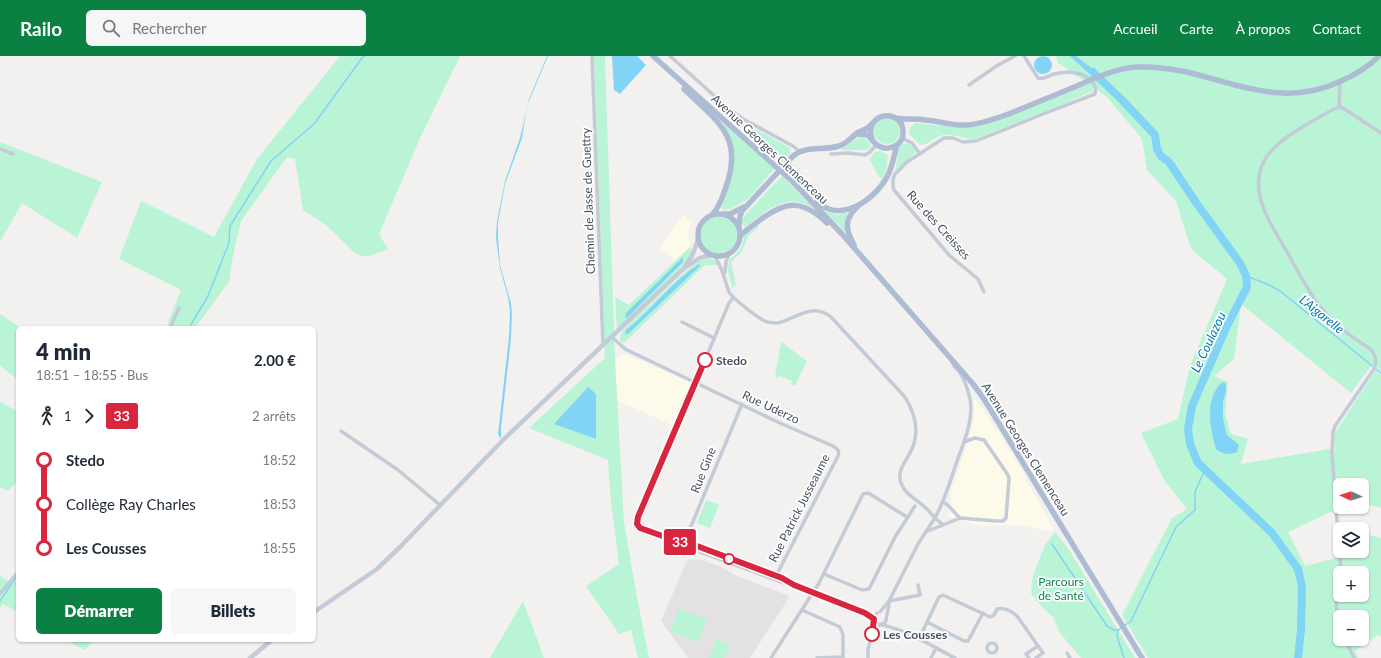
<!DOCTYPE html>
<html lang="fr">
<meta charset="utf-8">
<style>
body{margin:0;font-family:Lato,sans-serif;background:#f6f6f7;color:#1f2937;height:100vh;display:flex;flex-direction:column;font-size:15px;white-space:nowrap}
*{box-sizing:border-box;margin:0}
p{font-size:13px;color:#747a83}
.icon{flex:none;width:22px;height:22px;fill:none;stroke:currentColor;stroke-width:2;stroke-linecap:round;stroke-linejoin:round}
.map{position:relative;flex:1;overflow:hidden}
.side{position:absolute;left:16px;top:270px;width:300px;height:316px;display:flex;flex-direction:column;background:#fff;border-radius:6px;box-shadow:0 1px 3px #0004}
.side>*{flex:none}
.badge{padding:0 8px;border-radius:3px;font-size:14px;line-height:26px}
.needle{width:26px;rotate:274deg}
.tools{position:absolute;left:1333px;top:422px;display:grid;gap:8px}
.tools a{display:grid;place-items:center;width:36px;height:36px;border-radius:6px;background:#fff;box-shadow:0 1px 3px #0004;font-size:20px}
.map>.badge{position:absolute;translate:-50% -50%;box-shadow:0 0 0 2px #fff}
.legs{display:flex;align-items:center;gap:6px;height:44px;padding:0 20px;font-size:13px}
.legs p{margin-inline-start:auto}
.overview{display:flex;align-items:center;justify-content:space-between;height:68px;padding:0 20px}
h1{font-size:22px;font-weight:800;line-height:30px}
.button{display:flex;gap:8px;margin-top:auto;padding:8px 20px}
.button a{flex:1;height:46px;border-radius:6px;background:#0b8043;color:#fff;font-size:16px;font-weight:800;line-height:46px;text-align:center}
.button a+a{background:#f6f6f7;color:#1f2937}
ul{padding:0 20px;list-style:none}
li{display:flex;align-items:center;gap:14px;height:44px;font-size:15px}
li i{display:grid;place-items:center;width:6px;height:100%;margin:0 5px;background:currentColor}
li i::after{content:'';width:10px;height:10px;margin:-5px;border:3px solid;border-radius:50%;background:#fff}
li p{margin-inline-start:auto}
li:first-child i{background:linear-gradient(#0000 50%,currentColor 0)}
li:last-child i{background:linear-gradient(currentColor 50%,#0000 0)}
header{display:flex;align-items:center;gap:24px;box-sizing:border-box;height:56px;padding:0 20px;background:#0b8043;color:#fff}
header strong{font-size:19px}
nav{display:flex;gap:22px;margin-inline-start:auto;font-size:14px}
.search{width:280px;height:36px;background:#f6f6f7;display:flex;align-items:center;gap:10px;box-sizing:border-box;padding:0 14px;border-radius:6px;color:#747a83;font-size:15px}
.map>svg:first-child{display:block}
.commercial{fill:#fefae9}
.education{fill:#e4e1e2}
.green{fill:#baf4d6;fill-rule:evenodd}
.water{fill:#82d4f6}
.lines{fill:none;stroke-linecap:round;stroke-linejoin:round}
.stream{stroke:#82d4f6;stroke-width:1.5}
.river{stroke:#82d4f6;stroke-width:8}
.minor{stroke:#c2cbd6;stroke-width:3.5}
.tertiary{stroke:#c2cbd6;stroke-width:4.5}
.primary{stroke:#adbcd2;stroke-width:5.5}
.line-1-casing{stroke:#fff;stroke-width:9}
.line-1{stroke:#d7263d;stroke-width:6}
.stop-1-dot{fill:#fff;stroke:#d7263d;stroke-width:2}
.labels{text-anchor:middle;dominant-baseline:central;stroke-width:3.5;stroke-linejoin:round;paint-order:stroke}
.street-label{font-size:12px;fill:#465160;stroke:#fff}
.stop-label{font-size:12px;font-weight:bold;fill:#465160;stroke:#fff;text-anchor:start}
.park-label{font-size:12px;fill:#0c8554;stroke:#fff}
.water-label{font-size:13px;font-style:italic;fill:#017cb1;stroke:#fff}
</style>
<header>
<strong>Railo</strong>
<div class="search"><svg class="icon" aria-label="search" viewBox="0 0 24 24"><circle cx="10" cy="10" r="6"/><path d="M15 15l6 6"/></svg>Rechercher</div>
<nav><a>Accueil</a><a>Carte</a><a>À propos</a><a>Contact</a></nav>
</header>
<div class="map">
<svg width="1381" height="602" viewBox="0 0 1381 602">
<rect width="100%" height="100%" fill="#f3f0f0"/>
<g class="commercial">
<polygon points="683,159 692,165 688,176 690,190 676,204 659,193"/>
<polygon points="625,298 690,326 672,369 616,344 615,303"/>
<polygon points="974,343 977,345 1013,399 1055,476 1017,469 981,470 948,461 951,447 950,438 970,380 974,360"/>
</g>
<polygon class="education" points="689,503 702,504 722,511 737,520 790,540 750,602 688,602 661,565 686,507"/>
<g class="green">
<polygon points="340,0 460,0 420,82 379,178 388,193 370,200 362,200 355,197 326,169 303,154 295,103 287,101 241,165 233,200 229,226 195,272 166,272 181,234 119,203 141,145 214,181 257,103"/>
<polygon points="594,0 605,0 615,303 624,466 636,536 649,602 638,602 631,574 619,578 586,530 619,508 611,446 608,404 529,372 605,302"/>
<path d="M1056 0H1381V315L1373 308 1351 337 1241 248 1234 303 1214 320 1228 326 1225 358 1231 378 1248 383 1241 408 1329 393 1335 395 1334 378 1376 314 1381 319V452L1362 447V429H1340V451H1341L1288 476 1305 510 1344 500V495H1362V477L1381 482V581L1379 578 1355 595 1358 602H1148L1122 559 1172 462 1187 453 1164 424 1141 377 1178 363 1190 310 1227 223 1191 193 1176 145 1147 114 1142 83 1106 40 1092 31 1093 35 1066 47 975 83C964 84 952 76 940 80 931 83 931 88 920 89L909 78 910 72 915 67 953 71 990 67 1089 28 1058 7ZM1340 517H1362V539H1340ZM1340 561H1362V583H1340Z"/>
<circle cx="887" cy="75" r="13"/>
<path d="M725 68 775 112 748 143 731 153 722 154C722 145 727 138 729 130 737 106 736 91 723 69Z"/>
<polygon points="750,70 790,92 790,98 781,107 742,73"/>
<path d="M861 81C867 83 870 85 871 91L867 94H840L857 82Z"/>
<polygon points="0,86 102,126 77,182 22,147 0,186"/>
<polygon points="908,87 913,91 916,96 895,115 899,92 902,88"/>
<path d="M880 95 888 99 886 115 882 123C876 118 874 110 869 104L875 96Z"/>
<polygon points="791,108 827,143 822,148 786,113"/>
<path d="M782 120 815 154C811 152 806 148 801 147 779 141 761 159 745 171L742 167 744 160Z"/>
<path d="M825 155 838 159 846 156 848 158C844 166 845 170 847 178Z"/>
<circle cx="719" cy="179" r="18"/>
<polygon points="758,169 759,171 749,179 741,197 731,206 736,229 732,232 728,215 729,204 738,196 742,190 744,181 747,176"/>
<polygon points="690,191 692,196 683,209 617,274 615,241 629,249"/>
<polygon points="710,202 715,205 718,209 705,209 624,287 620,285 620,280 623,274 687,214 700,205"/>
<polygon points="0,258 21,272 18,272 18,324 0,309"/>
<polygon points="781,286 807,305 795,330 791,328 792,325 779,320 778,322 775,321"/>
<polygon points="1,346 18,356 18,425 8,435 0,431 0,347"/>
<polygon points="706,444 719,449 710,472 697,467"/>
<polygon points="1055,476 1068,492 1135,602 1081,602 1060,577 1053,561 1042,551 1031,537 1033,519 1045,489"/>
<polygon points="0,520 13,528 18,521 18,556 3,548 0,552"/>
<polygon points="523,545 544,602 490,602"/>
<polygon points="679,553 707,563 698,586 670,576"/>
<polygon points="716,583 730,588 724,602 709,602"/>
<polygon points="66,584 95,584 84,594"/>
</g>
<g class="water">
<circle cx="1043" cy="9" r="9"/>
<polygon points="547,0 548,0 527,50 522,82 505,128 498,167 498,182 500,209 511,247 512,258 511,282 501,372 501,381 500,382 498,378 509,281 510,256 508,241 500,212 496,182 497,165 505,125 520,82 529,43"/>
<polygon points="612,0 637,0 646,9 620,38 614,34"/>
<polygon points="1070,0 1076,0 1100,19 1093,21"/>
<polygon points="683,201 683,206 627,262 625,261 627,256"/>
<path d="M699 208 700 210 629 277 625 279 626 274C652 254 671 226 699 208Z"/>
<path d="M1222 326 1226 327V335L1223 346V363L1227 379 1239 389 1237 396C1229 399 1224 399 1216 393 1210 372 1204 343 1222 326Z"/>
<polygon points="588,331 596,338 596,383 554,368"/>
</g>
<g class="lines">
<g class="stream">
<polyline points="1246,220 1267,228 1280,235 1381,317"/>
<polyline points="189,272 208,240 229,187 230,170 271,105 314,68 362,2 365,0"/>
<polyline points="1052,488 1107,570 1114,574 1118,574"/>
<polyline points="0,545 17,520"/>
<polyline points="1124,602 1117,580 1118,574 1131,565 1176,471 1195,454 1195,436 1205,413"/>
</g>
<polyline class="river" points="1093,16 1124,46 1155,79 1157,93 1161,100 1169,106 1197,148 1240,207 1246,220 1247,231 1227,270 1192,350 1188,373 1190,388 1198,407 1272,477 1298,513 1302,531 1301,574 1298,602"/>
<g class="minor">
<polyline points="592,0 603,289"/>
<polyline points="670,0 729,53 743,63 793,90 799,95"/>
<polyline points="969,29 998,9 1015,0"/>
<path d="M1339 51 1332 54C1313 65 1285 79 1271 95 1243 127 1268 164 1286 194 1295 211 1305 228 1315 244 1331 266 1347 278 1369 292 1376 298 1377 305 1374 313L1335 370 1333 376 1332 398 1341 517"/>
<polyline points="1339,51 1343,52 1381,77"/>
<polyline points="1339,51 1340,26"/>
<polyline points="902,82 912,87 920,98"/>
<polyline points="0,93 13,98"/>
<polyline points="831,98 849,97 865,99 870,96 876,89"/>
<path d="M715 201C723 212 724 223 729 236 732 242 758 262 765 265 769 267 773 267 778 267 797 262 812 246 831 261L905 341C915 357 920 374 912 393 907 404 896 415 901 427 905 439 918 444 927 453 930 456 932 459 935 462L918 488 889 545 880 556"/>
<polyline points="725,216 726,206 729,198"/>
<path d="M984 236 978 223 949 199 894 134 893 130V123L895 118 907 106 944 82H953L963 86 976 85 1043 58 1095 38C1096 33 1095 28 1091 24 1081 15 1065 15 1054 18 1048 20 1044 24 1038 22L1024 0"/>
<path d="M733 242 729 247 639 461 637 469 640 472 684 487 695 494 781 526C799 530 816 537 834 544 848 550 862 554 874 563"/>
<polyline points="682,266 714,282"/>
<polyline points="170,272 179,252"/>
<path d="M612 281 625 293 782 368 833 390C837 393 840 394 838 400L776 520"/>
<polyline points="341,375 398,414 440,449"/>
<path d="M943 446C950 449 954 457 960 462"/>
<path d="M942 468 935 462C944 445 950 427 956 408 963 388 974 365 970 343 968 334 965 324 960 317 956 312 953 311 952 304"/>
<polyline points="928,475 960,462 996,465 1003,465 1006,462 1009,423 1008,419 984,384 975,382 964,386"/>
<polyline points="684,487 742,348"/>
<polyline points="690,490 697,490 782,522 789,526"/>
<polyline points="824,518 862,534 869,533 895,481 915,450"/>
<polyline points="1340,531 1336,549 1340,569"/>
<polyline points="0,538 18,516"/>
<polyline points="889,545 920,539 918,529"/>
<polyline points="802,554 840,571 843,579 843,602"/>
<polyline points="874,565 879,569 885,567 886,564 889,548"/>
<polyline points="927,566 964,585 968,585 983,557"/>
<path d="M883 569C908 575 932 590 955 602"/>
<path d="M919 583 939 541 943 539 990 561 994 559 997 553C1005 551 1011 555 1017 560L1043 597 1036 602"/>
<polyline points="1345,583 1354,602"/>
<circle cx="992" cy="592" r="5"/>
<polyline points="1067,597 1070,602"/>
<polyline points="771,602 819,527 863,438 867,437 870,438 907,461"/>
<polyline points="817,602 843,601"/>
<polyline points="868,602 868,594 872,578 874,561 877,557"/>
<polyline points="931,602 936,592"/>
<polyline points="1029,602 1026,598 1038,590"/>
</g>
<g class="tertiary">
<polyline points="685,210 692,200 698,184"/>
<polyline points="314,556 377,513 400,491 504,383 684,212 700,202 711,199"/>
<polyline points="250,602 272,584"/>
</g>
<g class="primary">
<polyline points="653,0 793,126 842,178 973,328 984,343 1142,602"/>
<path d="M684 33C717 65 744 80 726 131 722 141 720 151 712 159"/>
<path d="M895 62C905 64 915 62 925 64 939 65 953 70 967 69 982 68 997 62 1011 57 1031 49 1052 40 1072 32 1093 23 1115 12 1138 11 1210 8 1268 60 1341 25 1355 19 1368 11 1379 0"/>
<path d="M858 78 868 79C872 83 874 88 879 90 890 96 904 88 903 76 903 51 863 56 872 83"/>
<path d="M817 146C841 168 876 143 888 119 893 108 894 100 897 89"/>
<circle cx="719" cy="179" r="21"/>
<polyline points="724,158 730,158 744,151"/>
<path d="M739 171 740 160 742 155 793 100C807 89 822 95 839 90 847 88 852 80 859 76 865 73 868 73 872 68"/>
<path d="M740 180C746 174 753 169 760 164 786 145 802 143 827 167"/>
<path d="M854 189C845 173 844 163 858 150"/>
</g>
</g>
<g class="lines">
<g class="line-1-casing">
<polyline id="line-1" points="705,304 655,421 638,461 637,468 640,472 688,489 697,490 782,522 794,529 865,557 874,563 872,578"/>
</g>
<use href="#line-1" class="line-1"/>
</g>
<g class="stop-1-dot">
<circle cx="705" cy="304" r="7"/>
<circle cx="729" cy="503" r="5"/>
<circle cx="872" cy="578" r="7"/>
</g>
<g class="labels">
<g class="street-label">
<text transform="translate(770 93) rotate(43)">Avenue Georges Clemenceau</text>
<text transform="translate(588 145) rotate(-92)">Chemin de Jasse de Guettry</text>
<text transform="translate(939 169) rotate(48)">Rue des Creisses</text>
<text transform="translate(771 351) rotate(25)">Rue Uderzo</text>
<text transform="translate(1026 393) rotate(58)">Avenue Georges Clemenceau</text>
<text transform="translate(703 414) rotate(-68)">Rue Gine</text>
<text transform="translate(799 452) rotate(-63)">Rue Patrick Jusseaume</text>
</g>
<g class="stop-label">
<text x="716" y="304">Stedo</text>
<text x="883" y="578">Les Cousses</text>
</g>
<g class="park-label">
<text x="1061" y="525">Parcours<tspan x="1061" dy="14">de Santé</tspan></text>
</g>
<g class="water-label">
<text transform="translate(1322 258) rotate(39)">L'Aigarelle</text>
<text transform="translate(1208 286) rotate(-65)">Le Coulazou</text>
</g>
</g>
</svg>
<div class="tools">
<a><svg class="needle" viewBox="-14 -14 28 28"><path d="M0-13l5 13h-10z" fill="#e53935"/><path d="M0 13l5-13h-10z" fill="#747a83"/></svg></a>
<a><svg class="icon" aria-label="layers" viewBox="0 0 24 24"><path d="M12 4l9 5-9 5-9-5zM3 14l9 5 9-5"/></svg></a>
<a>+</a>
<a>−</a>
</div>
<b class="badge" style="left:680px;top:486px;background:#d7263d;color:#fff">33</b>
<section class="side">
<div class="overview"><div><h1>4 min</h1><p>18:51 – 18:55 · Bus</p></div><b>2.00 €</b></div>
<div class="legs"><svg class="icon" aria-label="walk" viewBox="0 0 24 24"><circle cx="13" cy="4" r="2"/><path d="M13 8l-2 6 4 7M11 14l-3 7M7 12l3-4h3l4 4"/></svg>1<svg class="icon" aria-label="forward" viewBox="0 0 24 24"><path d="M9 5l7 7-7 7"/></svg><b class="badge" style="background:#d7263d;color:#fff">33</b><p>2 arrêts</p></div>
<ul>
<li><i style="color:#d7263d"></i><b>Stedo</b><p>18:52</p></li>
<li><i style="color:#d7263d"></i><span>Collège Ray Charles</span><p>18:53</p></li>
<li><i style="color:#d7263d"></i><b>Les Cousses</b><p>18:55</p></li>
</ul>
<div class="button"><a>Démarrer</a><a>Billets</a></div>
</section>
</div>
